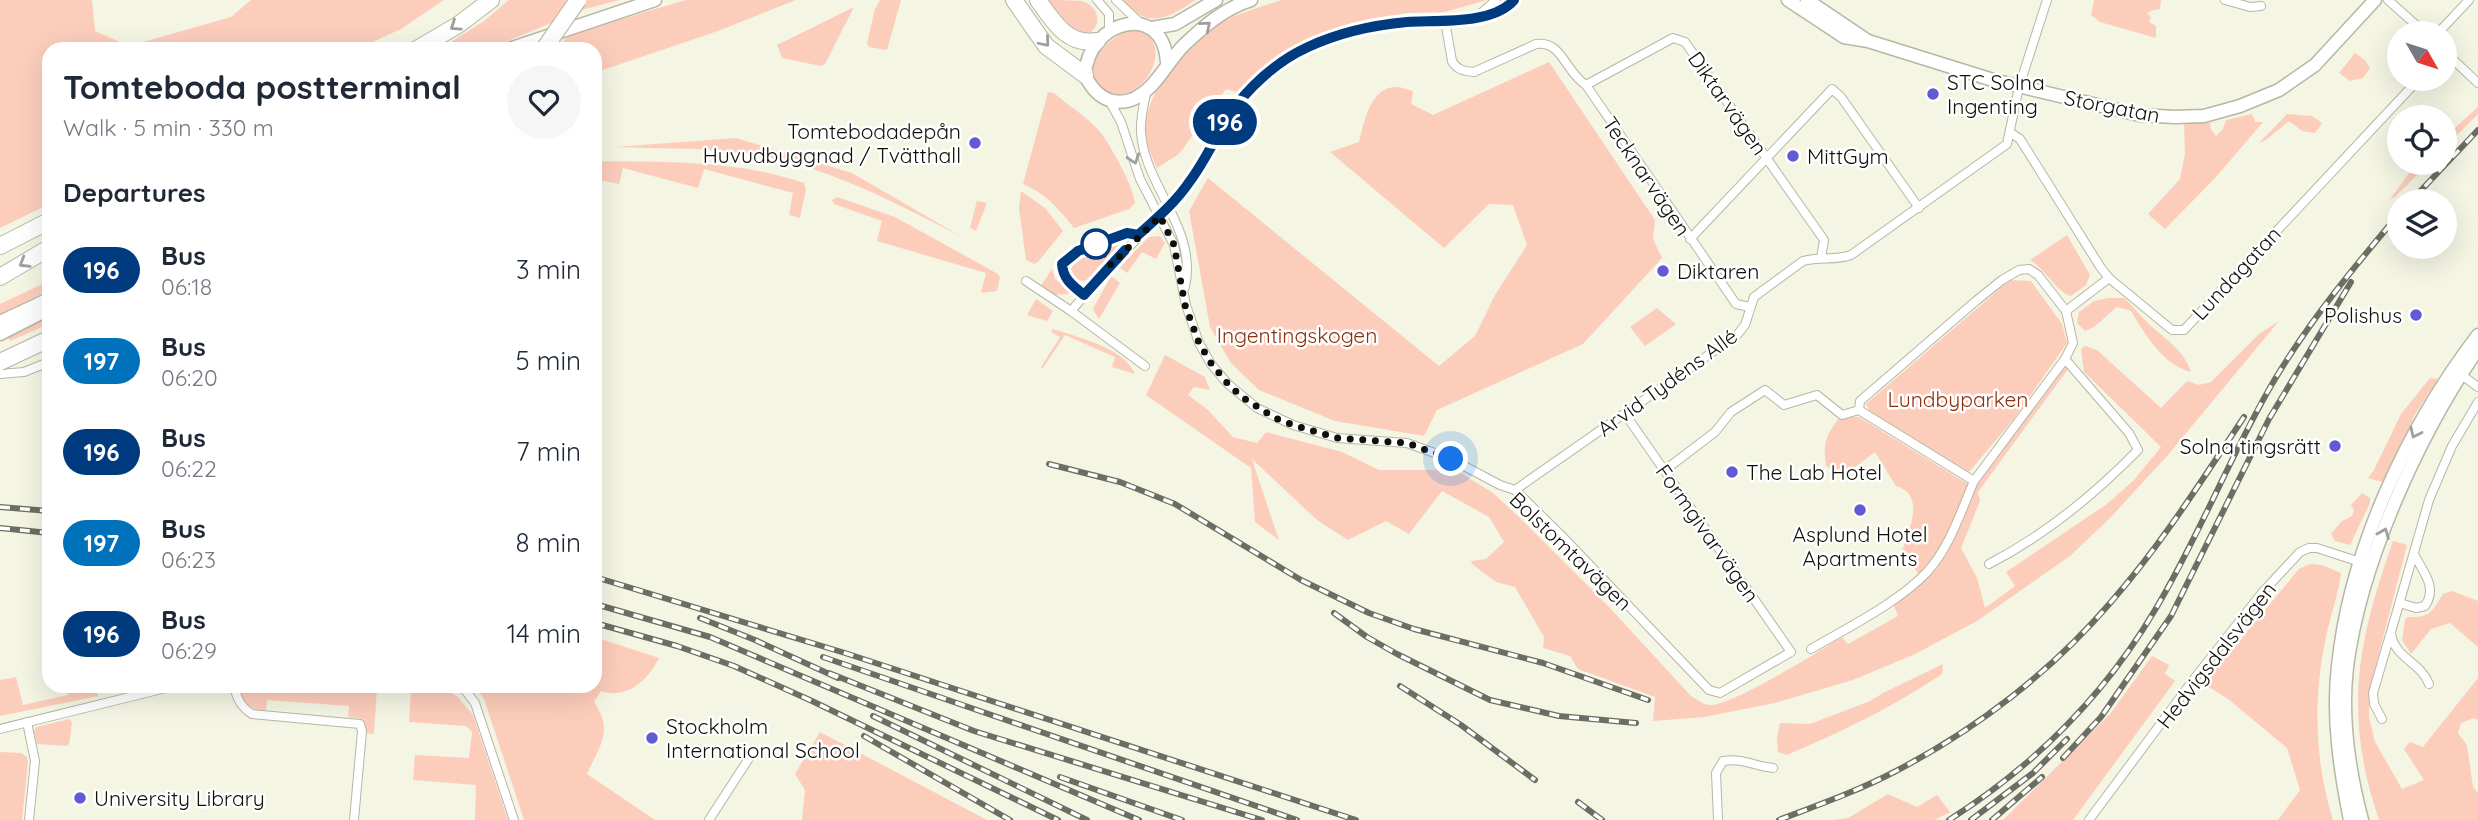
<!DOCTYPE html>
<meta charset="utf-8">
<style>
body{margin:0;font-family:Quicksand,sans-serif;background:#f6f6f7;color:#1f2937;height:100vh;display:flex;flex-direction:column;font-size:26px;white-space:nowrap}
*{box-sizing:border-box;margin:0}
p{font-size:23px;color:#747a83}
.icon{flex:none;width:38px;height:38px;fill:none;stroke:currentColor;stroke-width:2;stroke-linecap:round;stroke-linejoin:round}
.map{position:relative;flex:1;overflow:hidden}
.side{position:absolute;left:42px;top:42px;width:560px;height:651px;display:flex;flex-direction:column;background:#fff;border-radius:21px;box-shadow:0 7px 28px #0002}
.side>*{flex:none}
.badge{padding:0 14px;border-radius:23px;font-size:24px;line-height:46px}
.needle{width:46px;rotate:129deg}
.fabs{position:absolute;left:2387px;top:21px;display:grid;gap:14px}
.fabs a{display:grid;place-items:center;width:70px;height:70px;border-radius:50%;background:#fff;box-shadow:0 7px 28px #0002;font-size:35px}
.you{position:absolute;width:35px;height:35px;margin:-18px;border:5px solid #fff;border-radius:50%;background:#1a73e8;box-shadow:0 0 0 10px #1a73e833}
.map>.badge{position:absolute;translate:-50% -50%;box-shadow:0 0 0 4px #fff}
h2{padding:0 21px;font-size:26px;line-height:63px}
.round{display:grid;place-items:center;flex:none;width:74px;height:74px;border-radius:37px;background:#f6f6f7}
.overview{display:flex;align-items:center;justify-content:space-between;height:119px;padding:0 21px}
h1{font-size:33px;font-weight:700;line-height:52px}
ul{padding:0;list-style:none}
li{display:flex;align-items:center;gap:21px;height:91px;padding:0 21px}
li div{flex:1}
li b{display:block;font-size:26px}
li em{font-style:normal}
li .badge{min-width:77px;font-weight:700;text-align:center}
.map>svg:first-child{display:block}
.green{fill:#fdcdbc}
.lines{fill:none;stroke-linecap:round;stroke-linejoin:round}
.street-casing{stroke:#b6b7a6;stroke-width:10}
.secondary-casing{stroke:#b6b7a6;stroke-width:15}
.highway-casing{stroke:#b6b7a6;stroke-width:18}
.street{stroke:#fff;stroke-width:8}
.secondary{stroke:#fff;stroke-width:12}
.highway{stroke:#fff;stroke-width:16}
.rail-casing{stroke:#6d6e63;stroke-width:6}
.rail{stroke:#fff;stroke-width:3.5;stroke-dasharray:10;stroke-linecap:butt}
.highway-bridge-casing{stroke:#b6b7a6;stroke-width:18;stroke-linecap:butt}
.highway-bridge{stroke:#fff;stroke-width:16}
.oneway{stroke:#9f9f9d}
.line-casing{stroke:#fff;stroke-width:16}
.line{stroke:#003b80;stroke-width:10}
.walk{stroke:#10100a;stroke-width:7;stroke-dasharray:0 12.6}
.poi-dot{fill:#615ad3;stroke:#fff;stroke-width:2.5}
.stop-dot{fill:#fff;stroke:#003b80;stroke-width:3.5}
.labels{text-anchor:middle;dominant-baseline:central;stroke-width:5;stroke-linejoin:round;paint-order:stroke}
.poi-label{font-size:21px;fill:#10100a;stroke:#fff;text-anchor:start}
.street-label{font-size:21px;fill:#10100a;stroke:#fff}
.park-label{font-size:21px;fill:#8a330e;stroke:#fff}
</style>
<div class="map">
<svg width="2478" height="820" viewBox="0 0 2478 820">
<rect width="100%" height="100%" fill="#f4f5e3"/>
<g class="green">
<polygon points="0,0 92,0 95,31 129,46 231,17 251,0 444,0 401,29 357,49 49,49 49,204 0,228"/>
<polygon points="509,0 620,0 585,9 488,49 440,49 484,21"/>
<polygon points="686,0 796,0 718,31 597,72 595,72 595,49 557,49 570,34"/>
<polygon points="880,0 901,0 887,50 869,47 867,43 875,9"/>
<path d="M1043 0C1054 0 1071 0 1082 1 1104 8 1102 35 1078 36Z"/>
<path d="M1121 0H1196C1166 19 1149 30 1121 0Z"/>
<path d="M1281 0H1487L1445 12 1407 13 1370 19 1325 34 1298 45 1272 61 1237 92 1226 89 1179 154 1157 168C1152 157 1146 144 1145 132 1144 94 1184 45 1215 26 1235 14 1258 8 1281 0Z"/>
<polygon points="2094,0 2161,0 2160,9 2150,11 2147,14 2151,16 2149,22 2156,26 2156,38 2100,22 2091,15"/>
<polygon points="854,7 825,64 821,66 782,58 777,45"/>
<path d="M1128 30C1179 30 1151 100 1112 95 1104 94 1101 89 1096 83 1079 62 1112 38 1128 30Z"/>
<polygon points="2355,53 2365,60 2370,68 2363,78 2350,81 2339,73"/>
<path d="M1549 62 1655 220 1653 239 1662 258 1583 344 1437 410 1424 436 1335 421 1259 390 1231 363 1210 327 1189 211 1208 178 1439 366 1475 336 1495 295 1527 245 1513 205 1489 204 1444 248 1330 152 1359 142C1364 123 1370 86 1397 87 1402 87 1408 90 1413 91L1411 104 1433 115Z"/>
<path d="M1048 92 1054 93C1069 106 1089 118 1101 133 1111 146 1134 188 1135 203L1129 209 1074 228C1058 208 1046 194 1023 184Z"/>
<polygon points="2478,107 2478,114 2445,147 2445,137"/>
<polygon points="2252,114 2255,122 2263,122 2216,177 2165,229 2148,214 2180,179 2185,154 2184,123 2211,123 2210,128 2216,136 2223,129 2226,120"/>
<polygon points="2287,114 2312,116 2322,123 2315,133 2302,131 2289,121 2266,140 2259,143"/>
<path d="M736 138 852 173 962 237C890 200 819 162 738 152 697 147 656 149 615 147Z"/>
<path d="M595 161C664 162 738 160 804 183L806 189 800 218 789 215 793 193 704 169 698 188 623 168 619 184 595 179Z"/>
<polygon points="2406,163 2429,163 2395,197 2390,199 2411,171"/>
<polygon points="1021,191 1045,208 1063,231 1038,262 1034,264 1026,260 1019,208"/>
<polygon points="837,197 895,217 998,274 1000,277 997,291 981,293 986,273 877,241 882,221 834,204 832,200"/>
<polygon points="977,201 987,203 976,231 970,228"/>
<path d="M2067 235 2090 275 2086 285 2071 296C2058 294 2045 269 2030 260Z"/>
<polygon points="1160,236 1165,243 1156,259 1142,252 1127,273 1119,267 1149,237"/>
<path d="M1125 238 1087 280C1078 282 1075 280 1070 272L1075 259Z"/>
<polygon points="1052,269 1055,279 1070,291 1068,294 1054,295 1040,287"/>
<polygon points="1111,276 1120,283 1099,319 1093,309"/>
<polygon points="2010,280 2031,281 2062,324 2067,343 2013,420 1969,472 1870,412 1866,404"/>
<polygon points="49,281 49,290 0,314 0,304"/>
<path d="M2108 298H2124C2134 307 2141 317 2151 326 2166 339 2185 352 2191 372 2163 365 2145 334 2131 311L2117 307C2105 316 2099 326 2085 331L2077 323 2079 312 2094 301Z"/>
<polygon points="1036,299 1053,311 1047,321 1027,315"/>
<polygon points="1657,308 1676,324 1645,346 1630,327"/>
<polygon points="49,313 49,324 10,341 6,334"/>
<path d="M2279 321 2167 456 2110 518 2070 556 1977 621 1915 654 1853 680 1775 703 1704 717 1653 721 1655 697 1578 669 1570 656 1543 648 1544 637 1515 587 1496 582 1472 564 1471 561 1486 559 1504 542 1489 517 1442 491 1409 534 1386 521 1348 540 1317 520 1252 459 1279 540 1255 522 1251 468 1146 395 1165 355 1205 377 1210 390 1194 387 1188 395 1208 410 1233 437 1257 443 1266 432 1342 452 1379 470H1456L1493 493 1522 520 1610 608 1691 696C1698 700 1703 705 1711 705 1733 705 1820 651 1842 637L1848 644 1898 616 1893 603 1923 580 1902 551C1909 530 1926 494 1896 486L1875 452C1857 465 1846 480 1826 466 1823 443 1825 437 1839 418L1859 417 1974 488 2063 366 2068 369 1978 492 1980 501 1961 548 1977 578 1985 608 2015 586 2006 572 2107 504 2134 480 2161 447 2084 372 2081 349 2085 346 2097 350 2161 408 2187 381 2199 385 2211 382 2259 334Z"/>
<path d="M1053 329C1077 337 1125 348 1135 374L1112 367 1115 357 1065 335 1043 368 1041 367 1060 337 1051 332Z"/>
<polygon points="2430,378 2438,379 2414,416 2386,483 2368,478 2374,470 2401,414"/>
<polygon points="2362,493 2370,498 2370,503 2350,545 2335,541 2331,534 2342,521 2352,516 2354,510 2351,505"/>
<path d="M2393 541 2407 545 2369 692V718L2375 742 2402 789 2424 780 2404 749 2410 742 2423 747 2478 678V720L2474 718 2461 723 2458 733 2467 745 2473 787 2478 793V820H2379C2343 714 2357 644 2393 541Z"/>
<path d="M2310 564 2322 565 2341 573C2338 597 2329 619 2325 642 2313 700 2315 763 2333 820H2278L2300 790 2287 748 2228 699 2204 684 2299 569Z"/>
<path d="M2452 591 2478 601V647L2450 623 2431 629 2411 654 2402 640 2405 619 2408 617C2430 618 2432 612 2443 594Z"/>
<path d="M595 637 659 658C648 680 627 700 601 691L594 702C614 731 600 745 587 774L655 820H524L484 699 475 686H595Z"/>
<polygon points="2152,656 2169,665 2165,674 2175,681 2073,820 2003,820 2110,714"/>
<path d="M1943 664 1942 674C1891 708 1843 731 1787 755L1778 752 1777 739 1780 723 1810 724 1870 701 1883 693Z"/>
<polygon points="16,677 23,705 68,695 66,686 96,686 98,696 0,716 0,680"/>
<path d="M240 686H385V688H377L374 734 365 733 364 719 348 717 349 706 267 700 266 711C249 709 244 704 238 688Z"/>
<polygon points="395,686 440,686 458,697 473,715 508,820 475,820 476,785 413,780 415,755 469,758 472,732 466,726 409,722 411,690 395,688"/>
<polygon points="70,719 72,723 69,744 66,746 37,744 34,731 36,727"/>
<polygon points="820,732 987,820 802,820 805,790 795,774"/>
<polygon points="0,752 21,753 27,757 28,762 22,820 0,820"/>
<polygon points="1888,794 1917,807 1937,795 1950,812 1934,820 1833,820 1848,818"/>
</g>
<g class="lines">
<g class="street-casing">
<g id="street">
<polyline points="1097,0 1109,14 1109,30"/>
<polyline points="1116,0 1139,22"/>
<polyline points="2225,0 2250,7 2261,6"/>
<polyline points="2388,0 2425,33"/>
<polyline points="1478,16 1496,0"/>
<path d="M1445 21 1452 61C1457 70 1464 71 1474 72L1536 44C1562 40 1565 72 1586 85L1736 304 1750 307"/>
<polyline points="2438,33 2469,0"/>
<polyline points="2445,52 2478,83"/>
<polyline points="1586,85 1673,38 1685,42 1824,240 1821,258"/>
<path d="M1147 89C1144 103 1140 118 1141 132 1144 186 1198 228 1185 287"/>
<polyline points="1110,102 1121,122 1140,179 1174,245 1186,305 1199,343 1211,364 1228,384 1257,408 1293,425 1337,438 1407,443 1451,459 1500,485 1515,490 1561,535 1709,690 1720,693 1791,652 1625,414"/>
<polyline points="2011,133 2020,139 2101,268 2109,278 2172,330 2184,330 2419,79"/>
<polyline points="1690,239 1832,89 1841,97 1919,208"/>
<polyline points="1026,281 1071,311 1145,366"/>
<polyline points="1071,311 1111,265 1181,194 1242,98 1287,59 1331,38 1367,28 1406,22 1445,21 1496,14 1507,7 1514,0"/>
<polyline points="2459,373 2478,387"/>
<polyline points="0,374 24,372 49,362"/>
<polyline points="1859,410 1860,401 1977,300 2002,280 2019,270 2029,269 2038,275 2066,311 2109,278"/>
<polyline points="1665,470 1715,432 1731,412 1765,390 1784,405 1817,395 1842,415 1859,410 1974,481 2065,359 2073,343 2066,311"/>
<path d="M1515 490 1737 335 1745 325 1754 297 1803 261C1819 256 1835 261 1851 255L2007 144 2019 87 2047 0"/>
<path d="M1989 564C2045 535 2094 495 2138 450L2129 433 2065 359"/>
<path d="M2400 603 2416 608 2425 606C2438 587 2423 572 2414 554"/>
<path d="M1811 649C1847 628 1899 602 1927 572 1950 547 1961 511 1974 481"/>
<path d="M2429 684C2420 661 2393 658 2391 632L2429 500 2452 446 2478 402"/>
<path d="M234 686C237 699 241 707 252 714L360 724 362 731 354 820"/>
<polyline points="462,686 475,703 514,820"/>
<polyline points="2382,719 2374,704 2373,693 2390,635"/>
<polyline points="27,722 35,761 29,820"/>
<polyline points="0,729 174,686"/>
<polyline points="709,820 753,752"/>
<path d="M1718 820 1716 773 1723 761C1745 758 1753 766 1773 768"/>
<polyline points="2089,820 2194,679 2261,594 2300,552 2309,548 2317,548 2363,563"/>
</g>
</g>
<g class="secondary-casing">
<g id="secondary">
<polyline points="1788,0 1844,37 1868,41 1993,80 2139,115 2175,117 2204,116 2240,106 2279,90 2315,65 2375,0"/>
<polyline points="1807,0 1865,39"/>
<polyline points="1152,28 1175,24 1216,0"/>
<polyline points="509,49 655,0"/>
<path d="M1167 62C1163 0 1088 20 1085 75 1099 105 1126 111 1150 87 1163 74 1171 58 1184 45 1204 26 1225 8 1251 0"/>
<polyline points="0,322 49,299"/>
<polyline points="0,334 49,309"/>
<path d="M2350 820C2340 770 2332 717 2338 666 2350 549 2408 427 2478 335"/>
<path d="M2362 820C2349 771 2341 718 2347 667 2360 564 2419 434 2478 349"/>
</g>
</g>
<g class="highway-casing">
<g id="highway">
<polyline points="1014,0 1046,46 1085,75"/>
<path d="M1038 0C1053 21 1067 46 1097 41"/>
<polyline points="417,49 458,25 491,0"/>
<polyline points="0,246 49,221"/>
<polyline points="0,277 49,248"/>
</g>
</g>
<use href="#street" class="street"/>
<use href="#secondary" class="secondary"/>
<use href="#highway" class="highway"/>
<g class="rail-casing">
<g id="rail">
<polyline points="2411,201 2478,130"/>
<polyline points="1049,464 1120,482 1175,504 1301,580 1369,613 1414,629 1543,663 1648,700"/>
<polyline points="0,507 49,511"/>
<polyline points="0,528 49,533"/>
<polyline points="595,577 845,653 1356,820"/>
<polyline points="595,604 710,637 1139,820"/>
<polyline points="1334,613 1367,637 1397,654 1490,700 1559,716 1636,723"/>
<polyline points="700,618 755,640 838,678"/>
<polyline points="595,623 677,646 734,666 812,701 1058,820"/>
<polyline points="823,657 1297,820"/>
<polyline points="829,673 974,731 1262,820"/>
<polyline points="1400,686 1461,725 1535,780"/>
<polyline points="873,716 1087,820"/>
<polyline points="864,736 1010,820"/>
<polyline points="2063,758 2101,717 2171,616 2269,419 2351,282"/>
<polyline points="1060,777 1182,820"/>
<polyline points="1578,802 1602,820"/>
<path d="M1779 820C1818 805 1858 791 1896 771 1977 729 2052 671 2111 602 2161 545 2202 480 2244 417"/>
<path d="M1949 820C2034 766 2104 696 2155 610 2200 535 2231 453 2275 379 2311 319 2354 267 2399 214"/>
<polyline points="1971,820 2033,773 2067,739"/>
<polyline points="1992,820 2042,777"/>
</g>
</g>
<use href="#rail" class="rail"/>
<g class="highway-bridge-casing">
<g id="highway-bridge">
<polyline points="544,49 578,0"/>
<polyline points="0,362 49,339"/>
</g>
</g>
<use href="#highway-bridge" class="highway-bridge"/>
</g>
<defs><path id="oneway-chevron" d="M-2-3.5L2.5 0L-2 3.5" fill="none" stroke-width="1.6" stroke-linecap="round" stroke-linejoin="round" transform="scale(1.75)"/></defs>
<g class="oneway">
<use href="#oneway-chevron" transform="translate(455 26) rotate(146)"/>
<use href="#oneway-chevron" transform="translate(1206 26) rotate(-40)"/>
<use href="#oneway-chevron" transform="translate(1045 42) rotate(50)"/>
<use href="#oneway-chevron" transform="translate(1134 159) rotate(72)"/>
<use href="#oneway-chevron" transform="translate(24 263) rotate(149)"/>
<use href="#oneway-chevron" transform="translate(2415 433) rotate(115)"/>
<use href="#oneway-chevron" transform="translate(2384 533) rotate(-68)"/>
</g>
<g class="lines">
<g class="line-casing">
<path id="line" d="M1125 250 1084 295C1072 285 1063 279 1062 264L1078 251 1127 233 1138 235C1157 218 1176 202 1190 181 1205 161 1215 138 1228 117 1247 88 1277 61 1308 47 1338 33 1374 25 1407 22 1437 20 1493 25 1514 0"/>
</g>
<use href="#line" class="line"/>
<polyline class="walk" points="1096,244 1111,265 1160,216 1174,245 1185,305 1199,343 1211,363 1228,384 1242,397 1275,418 1293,425 1337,438 1407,443 1451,459"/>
</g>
<g class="poi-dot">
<circle cx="1933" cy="94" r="7"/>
<circle cx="975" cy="143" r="7"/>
<circle cx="1793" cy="156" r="7"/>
<circle cx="1663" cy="271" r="7"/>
<circle cx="2416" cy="315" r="7"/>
<circle cx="2335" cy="446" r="7"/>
<circle cx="1732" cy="472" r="7"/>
<circle cx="1860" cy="510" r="7"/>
<circle cx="652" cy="738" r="7"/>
<circle cx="80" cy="798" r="7"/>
</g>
<circle class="stop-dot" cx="1096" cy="244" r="14"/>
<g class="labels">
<g class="poi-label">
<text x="1947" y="82">STC Solna<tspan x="1947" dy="24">Ingenting</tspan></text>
<text x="961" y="131" text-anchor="end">Tomtebodadepån<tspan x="961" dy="24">Huvudbyggnad / Tvätthall</tspan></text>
<text x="1807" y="156">MittGym</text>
<text x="1677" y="271">Diktaren</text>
<text x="2402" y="315" text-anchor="end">Polishus</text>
<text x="2321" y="446" text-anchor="end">Solna tingsrätt</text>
<text x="1746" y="472">The Lab Hotel</text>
<text x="1860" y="534" text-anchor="middle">Asplund Hotel<tspan x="1860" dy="24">Apartments</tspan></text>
<text x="666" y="726">Stockholm<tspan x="666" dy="24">International School</tspan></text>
<text x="94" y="798">University Library</text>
</g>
<g class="street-label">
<text transform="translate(1728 103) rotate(55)">Diktarvägen</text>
<text transform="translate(2112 106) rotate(11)">Storgatan</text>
<text transform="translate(1647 176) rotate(56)">Tecknarvägen</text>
<text transform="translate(2236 273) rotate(-47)">Lundagatan</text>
<text transform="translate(1667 382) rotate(-36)">Arvid Tydéns Allé</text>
<text transform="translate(1708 533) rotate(55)">Formgivarvägen</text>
<text transform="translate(1571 551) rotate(44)">Bolstomtavägen</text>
<text transform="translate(2216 655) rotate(-52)">Hedvigsdalsvägen</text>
</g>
<g class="park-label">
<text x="1297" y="335">Ingentingskogen</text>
<text x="1958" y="399">Lundbyparken</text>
</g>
</g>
</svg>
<div class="fabs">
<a><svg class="needle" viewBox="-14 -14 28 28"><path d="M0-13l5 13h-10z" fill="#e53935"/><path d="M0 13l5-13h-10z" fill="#747a83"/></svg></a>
<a><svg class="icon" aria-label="locate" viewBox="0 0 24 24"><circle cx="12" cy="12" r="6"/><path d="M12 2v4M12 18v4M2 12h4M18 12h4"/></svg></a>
<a><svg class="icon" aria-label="layers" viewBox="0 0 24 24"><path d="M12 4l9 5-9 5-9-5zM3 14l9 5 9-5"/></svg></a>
</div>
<div class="you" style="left:1451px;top:459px"></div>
<b class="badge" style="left:1225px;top:122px;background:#003b80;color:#fff">196</b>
<section class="side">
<div class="overview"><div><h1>Tomteboda postterminal</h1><p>Walk · 5 min · 330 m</p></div><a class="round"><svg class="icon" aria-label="heart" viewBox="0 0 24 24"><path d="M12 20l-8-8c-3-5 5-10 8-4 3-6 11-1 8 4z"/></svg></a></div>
<h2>Departures</h2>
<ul>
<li><span class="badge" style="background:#003b80;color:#fff">196</span><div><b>Bus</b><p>06:18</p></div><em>3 min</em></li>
<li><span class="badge" style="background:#0072bc;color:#fff">197</span><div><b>Bus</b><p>06:20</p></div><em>5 min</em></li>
<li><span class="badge" style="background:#003b80;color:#fff">196</span><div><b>Bus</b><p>06:22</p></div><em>7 min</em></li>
<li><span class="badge" style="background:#0072bc;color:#fff">197</span><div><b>Bus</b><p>06:23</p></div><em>8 min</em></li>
<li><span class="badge" style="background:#003b80;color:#fff">196</span><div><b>Bus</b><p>06:29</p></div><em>14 min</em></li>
</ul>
</section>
</div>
